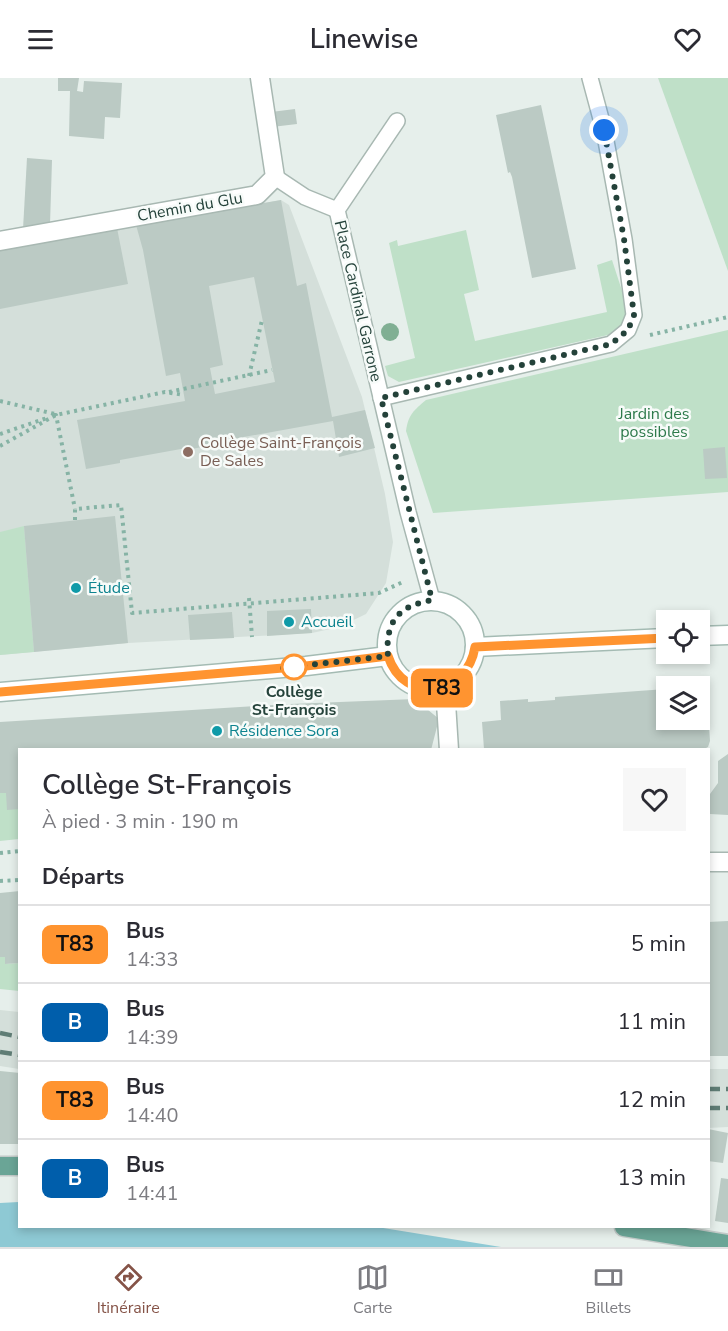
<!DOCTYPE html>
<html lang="fr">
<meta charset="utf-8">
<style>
body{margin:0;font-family:"Nunito Sans",sans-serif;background:#f7f7f7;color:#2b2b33;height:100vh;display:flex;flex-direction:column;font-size:22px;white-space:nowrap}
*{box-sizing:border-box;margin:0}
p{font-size:20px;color:#7c7c81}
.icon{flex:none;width:33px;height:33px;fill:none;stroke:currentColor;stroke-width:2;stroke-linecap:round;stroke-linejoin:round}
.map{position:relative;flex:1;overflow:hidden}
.drawer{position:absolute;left:18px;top:670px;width:692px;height:480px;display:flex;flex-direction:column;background:#fff;border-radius:0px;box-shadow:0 3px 9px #0003}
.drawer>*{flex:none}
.badge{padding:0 12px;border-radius:9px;font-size:21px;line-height:39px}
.buttons{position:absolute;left:656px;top:532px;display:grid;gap:12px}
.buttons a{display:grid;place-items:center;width:54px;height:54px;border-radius:0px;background:#fff;box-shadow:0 3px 9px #0003;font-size:30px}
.you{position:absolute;width:30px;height:30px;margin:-15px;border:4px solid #fff;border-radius:50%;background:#1a73e8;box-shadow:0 0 0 9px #1a73e833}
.map>.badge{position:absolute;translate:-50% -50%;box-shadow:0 0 0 3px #fff}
h2{padding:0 24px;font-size:22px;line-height:54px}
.round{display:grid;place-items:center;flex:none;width:63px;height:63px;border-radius:0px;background:#f7f7f7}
.head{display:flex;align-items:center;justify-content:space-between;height:102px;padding:0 24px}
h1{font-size:28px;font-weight:600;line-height:45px}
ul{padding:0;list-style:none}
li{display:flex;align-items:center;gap:18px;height:78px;padding:0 24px;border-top:2px solid #e1e1e2}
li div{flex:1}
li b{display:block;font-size:22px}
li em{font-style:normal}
li .badge{min-width:66px;font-weight:700;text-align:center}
header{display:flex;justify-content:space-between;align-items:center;height:78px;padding:0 24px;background:#fff;font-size:27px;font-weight:600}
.tabs{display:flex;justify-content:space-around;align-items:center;height:84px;border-top:2px solid #e1e1e2;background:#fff;font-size:16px;color:#7c7c81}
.tabs a{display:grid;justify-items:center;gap:3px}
.tabs .selected{color:#855347}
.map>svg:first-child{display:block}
.built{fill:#d4dfda}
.green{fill:#bfe0c8}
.water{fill:#8ec9d4}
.building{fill:#bbcac4;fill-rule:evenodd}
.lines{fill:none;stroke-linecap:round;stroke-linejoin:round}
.lane-casing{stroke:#a8b8b2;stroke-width:18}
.street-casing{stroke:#a8b8b2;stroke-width:21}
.secondary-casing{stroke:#a4bbb3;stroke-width:21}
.primary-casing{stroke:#c2cac8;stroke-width:21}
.path{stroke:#86b3a5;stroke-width:4;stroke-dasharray:3 4.5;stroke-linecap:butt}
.lane{stroke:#fff;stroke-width:15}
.street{stroke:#fff;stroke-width:18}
.secondary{stroke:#fff;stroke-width:18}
.primary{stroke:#6aa596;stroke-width:18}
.rail{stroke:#5f7d75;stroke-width:4.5;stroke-dasharray:12 6;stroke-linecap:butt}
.tree{fill:#80af93}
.line-casing{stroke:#fff;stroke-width:14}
.line{stroke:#ff9430;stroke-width:9}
.walk{stroke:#24423a;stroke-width:6;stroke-dasharray:0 10.8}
.education-dot{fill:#8d6e63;stroke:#f7fbf9;stroke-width:2}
.culture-dot{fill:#0f9aa8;stroke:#f7fbf9;stroke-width:2}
.stop-dot{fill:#fff;stroke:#ff9430;stroke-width:3}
.labels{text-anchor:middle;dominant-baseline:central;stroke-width:5;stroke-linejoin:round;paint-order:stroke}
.street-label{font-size:16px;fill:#24423a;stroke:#f7fbf9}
.park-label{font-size:16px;fill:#2d7a4b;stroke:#f7fbf9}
.education-label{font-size:16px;fill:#785e54;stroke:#f7fbf9;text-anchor:start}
.culture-label{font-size:16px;fill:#0d838f;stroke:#f7fbf9;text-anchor:start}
.stop-label{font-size:16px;font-weight:bold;fill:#24423a;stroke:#f7fbf9}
</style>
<header><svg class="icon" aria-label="menu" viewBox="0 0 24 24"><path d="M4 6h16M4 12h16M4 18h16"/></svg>Linewise<svg class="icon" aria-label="heart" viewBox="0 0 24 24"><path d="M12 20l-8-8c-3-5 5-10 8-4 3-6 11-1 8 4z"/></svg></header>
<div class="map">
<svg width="728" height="1169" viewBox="0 0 728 1169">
<rect width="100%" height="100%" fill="#e6efeb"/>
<g class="built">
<polygon points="281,122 289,127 362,319 385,416 393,464 386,505 366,536 339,549 312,555 128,565 0,577 0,172"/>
<polygon points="0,932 19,934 19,991 0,988"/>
<polygon points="708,991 728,991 728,1049 708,1050"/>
</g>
<g class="green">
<polygon points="658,0 728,0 728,193"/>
<polygon points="466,152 479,212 464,216 475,263 607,234 597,187 612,182 626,225 630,229 622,246 608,257 399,304 388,298 385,288 415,280 389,165 397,162 398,168"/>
<path d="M728 252V414L433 435 406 353C408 337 414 332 426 322Z"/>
<polygon points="24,448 34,574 0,577 0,454"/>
<polygon points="0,715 6,715 19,731 19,761 0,763"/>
<polygon points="0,879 5,879 5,886 19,885 19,913 0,911"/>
</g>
<polygon class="water" points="19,1124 20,1149 377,1149 501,1169 0,1169 0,1125"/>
<g class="building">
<polygon points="58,0 79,0 77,13 83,14 84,3 122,5 120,40 105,39 104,61 69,58 70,13 58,13"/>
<polygon points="541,27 576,191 532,200 512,99 510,94 508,95 496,37"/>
<polygon points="295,31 297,46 272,49 271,34"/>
<polygon points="27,80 52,82 50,146 23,151"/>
<path d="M281 122 297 208 306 205 332 339 365 332 375 370 339 379 333 343 227 362V364L192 371V369L120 382V385L86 391 77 342 185 323 180 295 166 298 143 172 136 147ZM254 199 275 304 215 316 210 290 223 287 209 208Z"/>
<polygon points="117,150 128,206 0,231 0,172"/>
<polygon points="725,369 727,400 705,401 703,371"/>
<polygon points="115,438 128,565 34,574 24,448"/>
<polygon points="311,531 312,555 267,558 267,533"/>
<polygon points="232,534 234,560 190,562 188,537"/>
<polygon points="699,609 705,611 707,617 710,663 708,669 702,672 484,671 482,644 501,642 500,623 528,621 528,624 555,622 555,619 666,611 666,642 699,642"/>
<polygon points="415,621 439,641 431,672 20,672 20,731 7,732 6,715 0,715 0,644 290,626"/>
<polygon points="728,676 728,737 710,736 710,716 718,705 718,683"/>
<polygon points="20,813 20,885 5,886 5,879 0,879 0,815"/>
<polygon points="728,843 728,978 708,978 708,844"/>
<polygon points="0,993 20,995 20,1066 0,1066"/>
<polygon points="708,1051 728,1055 723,1085 708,1083"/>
<polygon points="721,1100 728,1101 728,1145 715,1143"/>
</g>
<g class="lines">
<g class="lane-casing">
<g id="lane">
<polyline points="397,43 337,132 408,434 432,522"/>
<polyline points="275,99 305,119 337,132"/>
<polyline points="381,320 611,266 628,252 634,237 624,161 604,52 590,0"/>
</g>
</g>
<g class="street-casing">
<g id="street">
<polyline points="0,163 257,117 275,99 260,0"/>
<polyline points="445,609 449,672"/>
<polyline points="708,784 728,784"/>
</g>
</g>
<g class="secondary-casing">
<g id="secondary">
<circle cx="431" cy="567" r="44"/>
<polyline points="699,558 728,557"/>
<polyline points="475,569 666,560"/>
<polyline points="0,614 306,588 388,578"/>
</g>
</g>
<g class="primary-casing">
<g id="primary">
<polyline points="0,1088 20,1088"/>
<polyline points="624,1149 728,1166"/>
</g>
</g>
<g class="path">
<polyline points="650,257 728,239"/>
<polyline points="249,298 262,242"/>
<polyline points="169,314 272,292"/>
<polyline points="0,323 55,336"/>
<polyline points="54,337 56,337 75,431"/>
<polyline points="0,356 47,340"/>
<polyline points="0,368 56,337 165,314 184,317"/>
<polyline points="75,442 75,431 121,427 132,535 379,515 405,503"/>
<polyline points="249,520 252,559"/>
<polyline points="0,775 20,773"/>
<polyline points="0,803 20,802"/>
</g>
<use href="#lane" class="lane"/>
<use href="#street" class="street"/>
<use href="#secondary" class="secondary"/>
<use href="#primary" class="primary"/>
<g class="rail">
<polyline points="0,955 20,959"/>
<polyline points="0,974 20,977"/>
<polyline points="708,1011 728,1011"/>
<polyline points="708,1030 728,1030"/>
</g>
</g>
<circle class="tree" cx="390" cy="254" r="9"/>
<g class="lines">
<g class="line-casing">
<path id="line" d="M0 614 306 588 388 578C404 627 467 619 475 569L666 560"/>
</g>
<use href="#line" class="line"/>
<path class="walk" d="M294 589 283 590 388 578C385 544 398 528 432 522L381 320 611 266 628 252 634 237 624 161 604 52"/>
</g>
<circle class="education-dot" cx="188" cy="374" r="6"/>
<g class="culture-dot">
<circle cx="76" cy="510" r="6"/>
<circle cx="289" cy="544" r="6"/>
<circle cx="217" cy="653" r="6"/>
</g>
<circle class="stop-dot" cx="294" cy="589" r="12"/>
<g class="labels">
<g class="street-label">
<text transform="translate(190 129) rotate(-10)">Chemin du Glu</text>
<text transform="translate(358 223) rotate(77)">Place Cardinal Garrone</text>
</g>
<g class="park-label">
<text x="654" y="336">Jardin des<tspan x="654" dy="18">possibles</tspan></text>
</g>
<g class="education-label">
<text x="200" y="365">Collège Saint-François<tspan x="200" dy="18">De Sales</tspan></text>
</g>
<g class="culture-label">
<text x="88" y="510">Étude</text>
<text x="301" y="544">Accueil</text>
<text x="229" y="653">Résidence Sora</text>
</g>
<g class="stop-label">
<text x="294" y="614">Collège<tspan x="294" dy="18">St-François</tspan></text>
</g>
</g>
</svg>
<div class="buttons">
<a><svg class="icon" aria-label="locate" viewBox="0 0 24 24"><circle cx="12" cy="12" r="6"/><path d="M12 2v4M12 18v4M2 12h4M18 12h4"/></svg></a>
<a><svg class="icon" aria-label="layers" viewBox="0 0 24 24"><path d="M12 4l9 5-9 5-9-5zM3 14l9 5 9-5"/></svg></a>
</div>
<div class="you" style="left:604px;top:52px"></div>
<b class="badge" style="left:442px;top:610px;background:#ff9430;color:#111">T83</b>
<section class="drawer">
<div class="head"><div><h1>Collège St-François</h1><p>À pied · 3 min · 190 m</p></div><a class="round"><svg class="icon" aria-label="heart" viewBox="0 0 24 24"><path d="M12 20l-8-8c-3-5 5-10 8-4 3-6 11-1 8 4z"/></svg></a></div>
<h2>Départs</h2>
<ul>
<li><span class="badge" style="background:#ff9430;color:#111">T83</span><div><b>Bus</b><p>14:33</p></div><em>5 min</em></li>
<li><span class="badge" style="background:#005eab;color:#fff">B</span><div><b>Bus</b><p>14:39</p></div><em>11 min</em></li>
<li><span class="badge" style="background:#ff9430;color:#111">T83</span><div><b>Bus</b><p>14:40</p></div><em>12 min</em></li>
<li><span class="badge" style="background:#005eab;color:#fff">B</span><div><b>Bus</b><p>14:41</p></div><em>13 min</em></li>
</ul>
</section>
</div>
<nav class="tabs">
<a class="selected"><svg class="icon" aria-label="directions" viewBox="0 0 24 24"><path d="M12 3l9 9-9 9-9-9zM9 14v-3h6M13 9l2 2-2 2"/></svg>Itinéraire</a>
<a><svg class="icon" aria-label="map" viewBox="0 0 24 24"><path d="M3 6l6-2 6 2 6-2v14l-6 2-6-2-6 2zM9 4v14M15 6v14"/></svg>Carte</a>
<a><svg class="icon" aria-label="tickets" viewBox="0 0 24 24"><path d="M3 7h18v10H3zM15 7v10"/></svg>Billets</a>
</nav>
